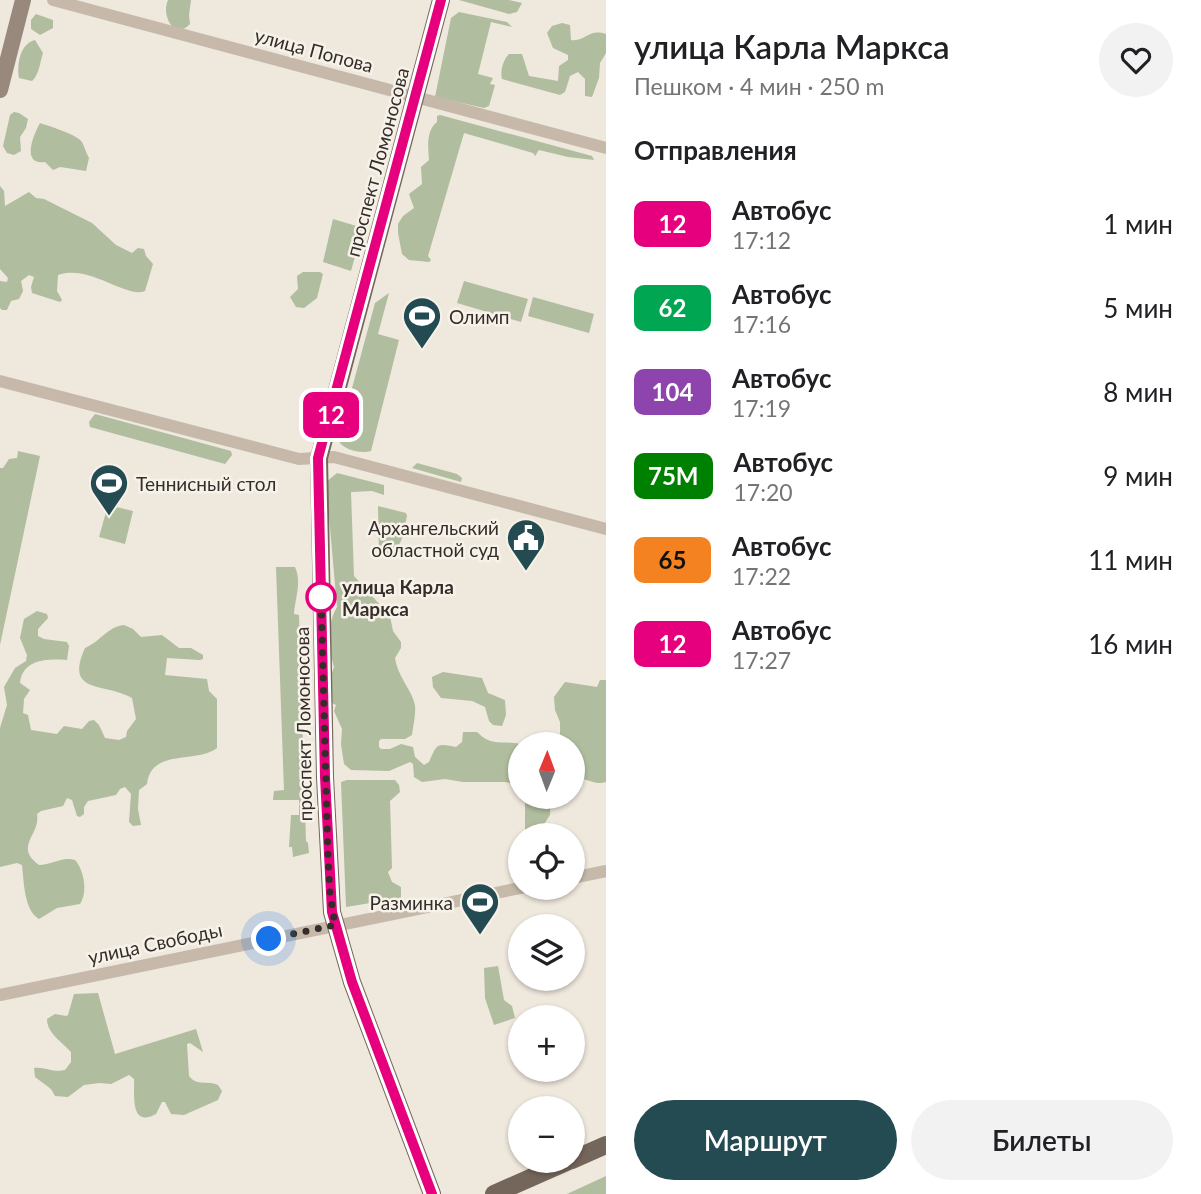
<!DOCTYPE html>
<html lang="ru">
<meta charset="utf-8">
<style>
body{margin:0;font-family:Lato,sans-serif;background:#f2f2f2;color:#202124;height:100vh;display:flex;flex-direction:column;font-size:26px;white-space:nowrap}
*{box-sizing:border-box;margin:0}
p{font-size:23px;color:#757577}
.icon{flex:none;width:38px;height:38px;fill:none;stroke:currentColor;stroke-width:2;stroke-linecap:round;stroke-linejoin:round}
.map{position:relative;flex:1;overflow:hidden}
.side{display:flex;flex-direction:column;background:#fff;width:595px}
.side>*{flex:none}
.badge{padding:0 14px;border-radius:10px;font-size:24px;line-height:46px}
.needle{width:46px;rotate:1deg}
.controls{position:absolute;left:508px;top:732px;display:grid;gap:14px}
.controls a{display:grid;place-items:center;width:77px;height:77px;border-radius:50%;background:#fff;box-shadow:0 2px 5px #0004;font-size:35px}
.you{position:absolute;width:35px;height:35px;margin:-18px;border:5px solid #fff;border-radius:50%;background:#1a73e8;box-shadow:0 0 0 10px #1a73e833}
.map>.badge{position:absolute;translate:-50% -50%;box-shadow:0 0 0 4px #fff}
h2{padding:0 28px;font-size:26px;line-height:63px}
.round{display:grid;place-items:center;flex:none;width:74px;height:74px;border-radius:37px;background:#f2f2f2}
.summary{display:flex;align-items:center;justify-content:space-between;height:119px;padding:0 28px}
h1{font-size:33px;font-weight:600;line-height:52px}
.button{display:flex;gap:14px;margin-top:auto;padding:14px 28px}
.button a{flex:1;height:80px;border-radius:42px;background:#234b51;color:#fff;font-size:28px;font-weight:600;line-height:80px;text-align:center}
.button a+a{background:#f2f2f2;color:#202124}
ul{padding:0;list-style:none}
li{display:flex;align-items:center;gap:21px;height:84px;padding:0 28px}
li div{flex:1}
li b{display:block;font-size:26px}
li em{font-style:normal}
li .badge{min-width:77px;font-weight:700;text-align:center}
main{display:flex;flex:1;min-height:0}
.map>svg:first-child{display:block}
.green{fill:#b0bd9e}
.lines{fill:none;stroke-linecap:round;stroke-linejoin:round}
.minor{stroke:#c6b9aa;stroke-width:12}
.secondary{stroke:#99897c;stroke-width:16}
.primary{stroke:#75665b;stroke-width:18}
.line-casing{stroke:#fff;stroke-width:16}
.line{stroke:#e6007e;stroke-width:10}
.walk{stroke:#342d29;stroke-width:7;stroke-dasharray:0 12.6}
.stop-dot{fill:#fff;stroke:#e6007e;stroke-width:3.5}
.labels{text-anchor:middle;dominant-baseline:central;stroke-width:5;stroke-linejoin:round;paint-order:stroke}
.street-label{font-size:19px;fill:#342d29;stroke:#f7f2e9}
.poi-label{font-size:19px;fill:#342d29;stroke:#f7f2e9;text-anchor:start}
.stop-label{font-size:19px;font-weight:bold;fill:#342d29;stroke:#f7f2e9;text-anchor:start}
</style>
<main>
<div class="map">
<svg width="606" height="1194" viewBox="0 0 606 1194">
<rect width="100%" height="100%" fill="#efe8dd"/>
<g class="green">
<path d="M168 0H191L189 15 190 24C174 41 161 15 168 0Z"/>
<polygon points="459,0 509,0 522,3 517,12 509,14"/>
<polygon points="459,12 507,22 512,27 491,22 478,74 493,78 490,84 495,85 489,106 484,108 435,97 451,18"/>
<polygon points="36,14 53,20 53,28 40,35 31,29 31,20"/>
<path d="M562 23 570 25 571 40C586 42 588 28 606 34V53L600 63 599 78 592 97 585 96V79L578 72 570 76 565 92 560 95 502 79C500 71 503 60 509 54H522L529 76 558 81 559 66 568 60V55L553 48 547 33 552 26Z"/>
<path d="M35 40 43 53C40 62 39 75 32 81L19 78C17 66 19 44 35 40Z"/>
<polygon points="14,112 19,113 28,119 26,128 20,137 21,151 14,155 7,153 3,146 10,115"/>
<path d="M440 115 592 156 594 160 568 157 539 150 535 156 533 153 464 133 428 256 431 260 429 262 409 260 402 254 398 233V224L403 216 414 208 409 194 422 184 421 167 429 160C428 146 426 131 437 122V116Z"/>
<path d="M40 123C49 126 78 135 82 142 85 148 86 153 89 158L86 171 60 167 53 170 45 162C21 165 33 136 40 123Z"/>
<path d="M0 186 4 191 5 206 29 192 36 198 44 199 92 223 116 245 132 253 138 248 144 249 146 256 153 264 145 291C126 299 90 264 58 275L57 291 62 300 60 302 32 293 31 287 34 277 29 275 21 281 23 291 19 299 11 301 7 310H2L0 308V281L7 282 8 278 0 269Z"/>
<polygon points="333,219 363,228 351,271 323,262"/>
<polygon points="303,272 320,272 323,274 317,298 304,308 296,307 290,297 298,289 297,276"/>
<polygon points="464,281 528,299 521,322 457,303"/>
<path d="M389 293 378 334 399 340 371 451C361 454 343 450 338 440L375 303Z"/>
<polygon points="533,297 594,314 589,333 528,316"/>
<polygon points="95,414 231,451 232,455 225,464 90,427 89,422"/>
<polygon points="18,451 40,456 0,645 0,468 3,468 9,459 17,458"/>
<polygon points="417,463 457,474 462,478 461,482 412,468"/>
<path d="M337 473 384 485V495L372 491 351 492 354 576 390 616 393 631 401 642V648L395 658C398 678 413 691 415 706 416 714 413 727 412 735L405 739H381L379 741V747L381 749H390L401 744 413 747 415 757 424 765 429 762C437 744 436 743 456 747L462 742 463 732H477C492 747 500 740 520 744V784L505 782H463L445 779 422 782 414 777 413 764 410 762 389 771 351 770 344 764 341 744 342 729 334 711 336 705 332 703 330 678 334 667C328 647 326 626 337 607L326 482Z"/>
<polygon points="108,505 133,511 125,544 99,537"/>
<path d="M378 506 406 513 407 516C403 535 402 555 379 555Z"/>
<path d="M276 567H295C302 582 295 598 294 614L299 615 306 841 308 843 309 853 293 857 292 847H289L291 815H299V800H273L274 791 284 790Z"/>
<path d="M37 611 47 614 48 618 38 629V636L44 639 67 642 69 646 67 660C49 659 23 658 20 683L30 690 24 699 23 713 28 715 31 730 57 734 64 726 82 729 89 721 94 720 99 725 105 738 119 740 126 737 127 731 136 719 132 698C104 682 64 695 85 648 100 642 107 627 124 625L133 629 141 637 162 635 179 648H191L203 655V659L200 660 167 658 165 675 207 679 209 691 217 699V748C196 764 151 748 147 784L139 790 138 809 141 825 133 826 129 822 131 794 125 787 120 789 116 795 88 801 84 807V814L80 817 77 816 72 800 67 798 63 806 41 811 37 814C41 835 13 846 39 865 52 865 62 856 75 860 84 870 88 892 80 904L57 908 39 919C24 910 24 882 22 865L17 863 0 867V728L7 705 4 687 15 668 26 661 27 655 20 638 24 619Z"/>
<polygon points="443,672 482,678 488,693 505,700 506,715 502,726 493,725 489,721 485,707 472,701 441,698 433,687 432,677"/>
<path d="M600 680H606V782C593 786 584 776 572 777V744L560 743V722L555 710 554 697 565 682 597 687Z"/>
<polygon points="347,780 395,780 399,785 400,792 390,801 392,868 388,872 392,882 401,887 401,898 346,907 341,782"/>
<polygon points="525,796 551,796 550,815 541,829 541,835 531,835 525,829"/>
<polygon points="498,966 504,1000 512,1006 515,1018 494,1025 485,998 484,968"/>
<path d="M98 993 115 1054 196 1029 203 1052 190 1043 187 1044 189 1076C197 1087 208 1080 218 1085L222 1091 218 1100 184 1115 171 1114 165 1102H162L156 1114C129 1129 135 1092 134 1079L129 1075 111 1084 99 1083 84 1085 68 1097 55 1096 51 1089 35 1077 34 1068C44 1066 53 1073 65 1070L71 1062V1052C62 1042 47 1033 47 1019L55 1014 66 1016 68 1015 74 994Z"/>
<polygon points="606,1176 606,1194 567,1194"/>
</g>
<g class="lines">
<g class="minor">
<polyline points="53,0 606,148"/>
<polyline points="0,381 299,459 334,457 606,529"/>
<polyline points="572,878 606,871"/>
<polyline points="0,995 525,887"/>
</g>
<polyline class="secondary" points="0,90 23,0"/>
<g class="primary">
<polyline points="572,1160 606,1145"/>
<polyline points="432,1194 352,982 332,912 325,777 319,458 441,0"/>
<polyline points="494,1194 571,1160"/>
</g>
</g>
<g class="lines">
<g class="line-casing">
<polyline id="line" points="432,1194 352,982 332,912 325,777 318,458 441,0"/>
</g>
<use href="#line" class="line"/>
<polyline class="walk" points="269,939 335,925 330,893 328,857 321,597"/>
</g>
<defs>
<g id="stadium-pin" transform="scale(2.0125)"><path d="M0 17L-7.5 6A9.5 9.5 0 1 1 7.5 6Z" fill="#234b51" stroke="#f7f2e9"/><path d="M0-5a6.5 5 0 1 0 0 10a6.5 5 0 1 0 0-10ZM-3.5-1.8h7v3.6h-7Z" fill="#fff"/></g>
<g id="civic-pin" transform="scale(2.0125)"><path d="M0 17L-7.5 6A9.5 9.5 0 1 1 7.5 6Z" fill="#234b51" stroke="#f7f2e9"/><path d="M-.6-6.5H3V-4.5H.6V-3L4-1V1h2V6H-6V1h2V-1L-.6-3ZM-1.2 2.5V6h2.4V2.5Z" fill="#fff"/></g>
</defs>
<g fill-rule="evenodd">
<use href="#stadium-pin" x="422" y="316"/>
<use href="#stadium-pin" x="109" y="483"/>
<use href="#civic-pin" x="526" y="538"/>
<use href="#stadium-pin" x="480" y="902"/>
</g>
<circle class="stop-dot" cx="321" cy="597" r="14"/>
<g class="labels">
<g class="street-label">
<text transform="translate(314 50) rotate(15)">улица Попова</text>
<text transform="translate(377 162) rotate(-75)">проспект Ломоносова</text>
<text transform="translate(303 724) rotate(-91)">проспект Ломоносова</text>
<text transform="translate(155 943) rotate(-12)">улица Свободы</text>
</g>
<g class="poi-label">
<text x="449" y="316">Олимп</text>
<text x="136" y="483">Теннисный стол</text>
<text x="499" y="527" text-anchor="end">Архангельский<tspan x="499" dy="22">областной суд</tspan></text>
<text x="453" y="902" text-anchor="end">Разминка</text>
</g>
<g class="stop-label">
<text x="342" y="586">улица Карла<tspan x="342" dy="22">Маркса</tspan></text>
</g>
</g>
</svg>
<div class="controls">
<a><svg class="needle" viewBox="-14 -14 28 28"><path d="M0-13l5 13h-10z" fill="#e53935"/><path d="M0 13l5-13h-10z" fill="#757577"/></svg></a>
<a><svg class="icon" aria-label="locate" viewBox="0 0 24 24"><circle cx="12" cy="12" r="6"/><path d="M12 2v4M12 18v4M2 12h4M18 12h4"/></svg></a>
<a><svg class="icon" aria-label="layers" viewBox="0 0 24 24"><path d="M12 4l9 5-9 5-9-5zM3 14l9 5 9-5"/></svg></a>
<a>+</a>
<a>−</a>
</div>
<div class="you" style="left:269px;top:939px"></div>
<b class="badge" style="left:331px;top:415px;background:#e6007e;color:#fff">12</b>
</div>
<section class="side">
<div class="summary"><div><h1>улица Карла Маркса</h1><p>Пешком · 4 мин · 250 m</p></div><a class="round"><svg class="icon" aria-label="heart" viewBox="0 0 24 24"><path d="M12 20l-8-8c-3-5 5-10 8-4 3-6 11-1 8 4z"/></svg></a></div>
<h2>Отправления</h2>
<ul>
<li><span class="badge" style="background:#e6007e;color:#fff">12</span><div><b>Автобус</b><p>17:12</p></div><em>1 мин</em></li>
<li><span class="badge" style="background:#00a651;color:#fff">62</span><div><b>Автобус</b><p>17:16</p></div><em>5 мин</em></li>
<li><span class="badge" style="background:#8e44ad;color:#fff">104</span><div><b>Автобус</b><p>17:19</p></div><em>8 мин</em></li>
<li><span class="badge" style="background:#008000;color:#fff">75М</span><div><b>Автобус</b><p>17:20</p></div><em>9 мин</em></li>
<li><span class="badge" style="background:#f58220;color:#111">65</span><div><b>Автобус</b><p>17:22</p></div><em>11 мин</em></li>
<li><span class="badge" style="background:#e6007e;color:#fff">12</span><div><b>Автобус</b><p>17:27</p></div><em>16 мин</em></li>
</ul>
<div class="button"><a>Маршрут</a><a>Билеты</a></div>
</section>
</main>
